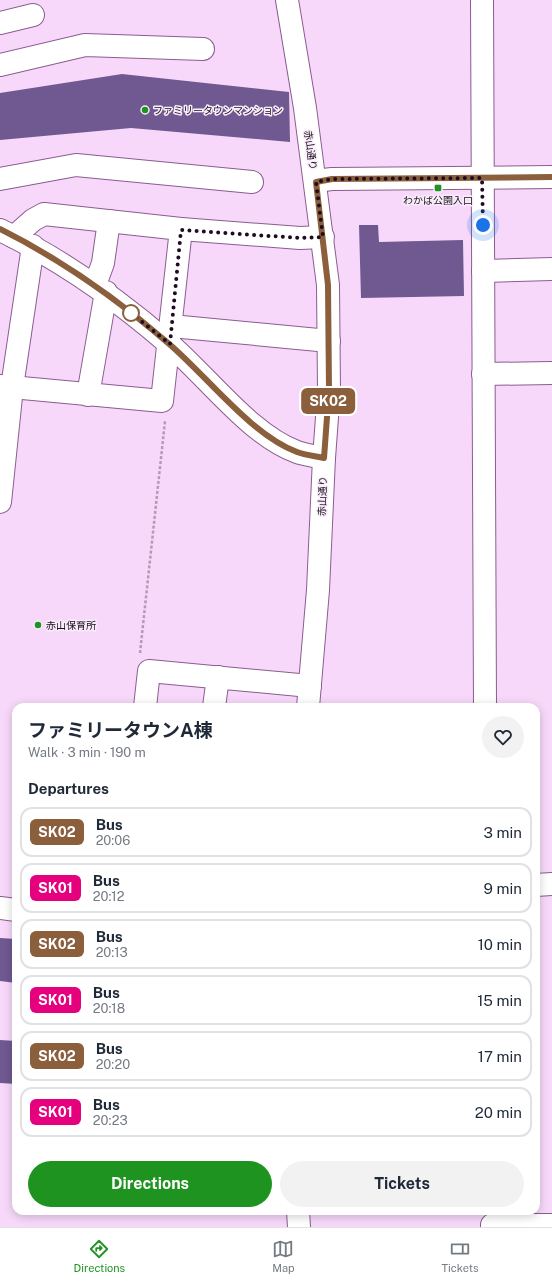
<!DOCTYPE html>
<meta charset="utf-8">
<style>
body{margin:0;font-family:"Public Sans","Noto Sans JP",sans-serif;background:#f2f2f3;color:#1f2937;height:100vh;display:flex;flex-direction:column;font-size:15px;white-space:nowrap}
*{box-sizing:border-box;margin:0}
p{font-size:13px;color:#747a83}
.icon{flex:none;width:22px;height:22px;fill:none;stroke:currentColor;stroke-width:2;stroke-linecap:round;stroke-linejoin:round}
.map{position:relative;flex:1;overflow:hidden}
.drawer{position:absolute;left:12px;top:703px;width:528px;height:512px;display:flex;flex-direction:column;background:#fff;border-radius:12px;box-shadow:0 2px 10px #0003}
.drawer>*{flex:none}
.badge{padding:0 8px;border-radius:6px;font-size:14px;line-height:26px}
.you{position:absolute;width:20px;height:20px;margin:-10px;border:3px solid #fff;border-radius:50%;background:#1a73e8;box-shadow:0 0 0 6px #1a73e833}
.map>.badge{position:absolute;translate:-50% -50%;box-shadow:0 0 0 2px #fff}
h2{padding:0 16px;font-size:15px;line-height:36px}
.round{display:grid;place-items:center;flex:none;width:42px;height:42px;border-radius:21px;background:#f2f2f3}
.headline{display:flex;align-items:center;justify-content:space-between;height:68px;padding:0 16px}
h1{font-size:19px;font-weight:700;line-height:30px}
.action{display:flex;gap:8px;margin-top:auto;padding:8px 16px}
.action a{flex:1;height:46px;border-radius:24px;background:#1f9320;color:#fff;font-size:16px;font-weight:700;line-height:46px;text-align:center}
.action a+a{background:#f2f2f3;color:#1f2937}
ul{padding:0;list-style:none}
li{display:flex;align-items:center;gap:12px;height:50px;margin:0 8px 6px;padding:0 8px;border:2px solid #e0e1e3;border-radius:12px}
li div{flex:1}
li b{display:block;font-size:15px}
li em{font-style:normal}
li .badge{min-width:44px;font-weight:700;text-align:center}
.tab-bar{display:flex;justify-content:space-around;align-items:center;height:56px;border-top:1px solid #e0e1e3;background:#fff;font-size:11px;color:#747a83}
.tab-bar a{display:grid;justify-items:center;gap:2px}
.tab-bar .selected{color:#1f9320}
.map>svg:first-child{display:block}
.building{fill:#705891}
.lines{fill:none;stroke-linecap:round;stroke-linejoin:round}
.minor-casing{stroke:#8a5d8f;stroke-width:24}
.path{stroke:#b399b6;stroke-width:2.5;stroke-dasharray:3 2;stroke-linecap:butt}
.minor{stroke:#fff;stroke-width:22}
.line-casing{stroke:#fff;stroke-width:9}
.line{stroke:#8b5e3c;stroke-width:6}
.walk{stroke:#1e0c20;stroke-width:4;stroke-dasharray:0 7.2}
.poi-dot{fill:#1f9320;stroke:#f7edf8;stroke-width:1.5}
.stop-dot{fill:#fff;stroke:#8b5e3c;stroke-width:2}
.labels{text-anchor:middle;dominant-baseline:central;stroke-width:3;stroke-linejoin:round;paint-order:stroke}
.poi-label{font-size:10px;fill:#1e0c20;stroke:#f7edf8;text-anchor:start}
.street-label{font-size:10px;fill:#1e0c20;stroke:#f7edf8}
</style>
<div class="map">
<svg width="552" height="1227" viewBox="0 0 552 1227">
<rect width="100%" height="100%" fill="#f7d8fa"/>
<g class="building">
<polygon points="122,74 289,92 290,142 131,128 0,140 0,93"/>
<polygon points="359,225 378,225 379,242 463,240 464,296 361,298"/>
<polygon points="0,938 16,939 16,983 0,981"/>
<polygon points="0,1040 16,1041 16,1084 0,1083"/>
</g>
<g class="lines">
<g class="minor-casing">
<g id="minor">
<polyline points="287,0 305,108 328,285 329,390 324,458 318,590 308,707"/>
<polyline points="482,0 485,707"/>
<polyline points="0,23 33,15"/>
<polyline points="0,65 85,45 203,49"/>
<polyline points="0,179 76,165 252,182"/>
<polyline points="315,181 332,179 552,177"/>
<path d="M0 230C62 260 116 298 168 343 207 376 250 435 297 452 305 455 315 456 324 458"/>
<polyline points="14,237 33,220 44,214 181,229 300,238 323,237"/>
<polyline points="483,271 552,269"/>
<polyline points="95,285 103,263 109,221"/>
<polyline points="171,326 329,341"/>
<polyline points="483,374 552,373"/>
<polyline points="0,386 162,401 181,229"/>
<polyline points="88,395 106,292"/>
<polyline points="0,502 12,387 33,246"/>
<polyline points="145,707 149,671 310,686"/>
<polyline points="214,707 218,677"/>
<polyline points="536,885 552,884"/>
<polyline points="0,908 16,910"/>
<polyline points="298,1211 299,1227"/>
<polyline points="492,1227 492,1225 552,1225"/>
</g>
</g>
<polyline class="path" points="140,653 165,421"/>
<use href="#minor" class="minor"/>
</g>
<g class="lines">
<g class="line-casing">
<path id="line" d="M0 229C62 260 116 298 168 343 207 376 250 434 297 452 305 455 315 456 324 458L329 390 328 285 316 182 332 179 552 177"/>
</g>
<use href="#line" class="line"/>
<polyline class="walk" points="131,313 170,344 181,230 300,238 323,237 316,182 332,179 482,178 483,225"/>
</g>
<g class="poi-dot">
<circle cx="145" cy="110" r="4"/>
<rect x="434" y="184" width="8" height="8" rx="2"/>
<circle cx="38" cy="625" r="4"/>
</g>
<circle class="stop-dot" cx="131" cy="313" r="8"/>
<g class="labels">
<g class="poi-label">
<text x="153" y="110">ファミリータウンマンション</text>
<text x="438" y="200" text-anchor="middle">わかば公園入口</text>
<text x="46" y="625">赤山保育所</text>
</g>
<g class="street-label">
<text transform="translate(311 150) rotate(82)">赤山通り</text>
<text transform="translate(322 496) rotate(-88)">赤山通り</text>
</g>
</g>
</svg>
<div class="you" style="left:483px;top:225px"></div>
<b class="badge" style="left:328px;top:401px;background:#8b5e3c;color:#fff">SK02</b>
<section class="drawer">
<div class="headline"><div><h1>ファミリータウンA棟</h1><p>Walk · 3 min · 190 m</p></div><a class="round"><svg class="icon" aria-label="heart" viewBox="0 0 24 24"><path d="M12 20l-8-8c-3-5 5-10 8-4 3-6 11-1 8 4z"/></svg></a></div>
<h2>Departures</h2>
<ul>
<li><span class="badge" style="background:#8b5e3c;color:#fff">SK02</span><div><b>Bus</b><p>20:06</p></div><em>3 min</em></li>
<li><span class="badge" style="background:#e6007e;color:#fff">SK01</span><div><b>Bus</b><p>20:12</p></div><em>9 min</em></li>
<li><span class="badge" style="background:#8b5e3c;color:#fff">SK02</span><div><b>Bus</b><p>20:13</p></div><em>10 min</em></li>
<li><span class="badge" style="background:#e6007e;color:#fff">SK01</span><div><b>Bus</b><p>20:18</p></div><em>15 min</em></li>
<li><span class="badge" style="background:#8b5e3c;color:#fff">SK02</span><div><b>Bus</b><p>20:20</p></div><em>17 min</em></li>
<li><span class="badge" style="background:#e6007e;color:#fff">SK01</span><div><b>Bus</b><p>20:23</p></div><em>20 min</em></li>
</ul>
<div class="action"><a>Directions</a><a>Tickets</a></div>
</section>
</div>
<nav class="tab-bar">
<a class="selected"><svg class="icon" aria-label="directions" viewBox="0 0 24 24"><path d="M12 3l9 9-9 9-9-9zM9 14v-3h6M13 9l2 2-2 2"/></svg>Directions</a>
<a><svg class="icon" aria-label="map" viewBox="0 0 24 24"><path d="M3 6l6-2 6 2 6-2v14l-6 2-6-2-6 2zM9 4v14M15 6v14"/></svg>Map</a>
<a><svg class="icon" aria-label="tickets" viewBox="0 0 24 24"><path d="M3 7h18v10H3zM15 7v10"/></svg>Tickets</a>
</nav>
